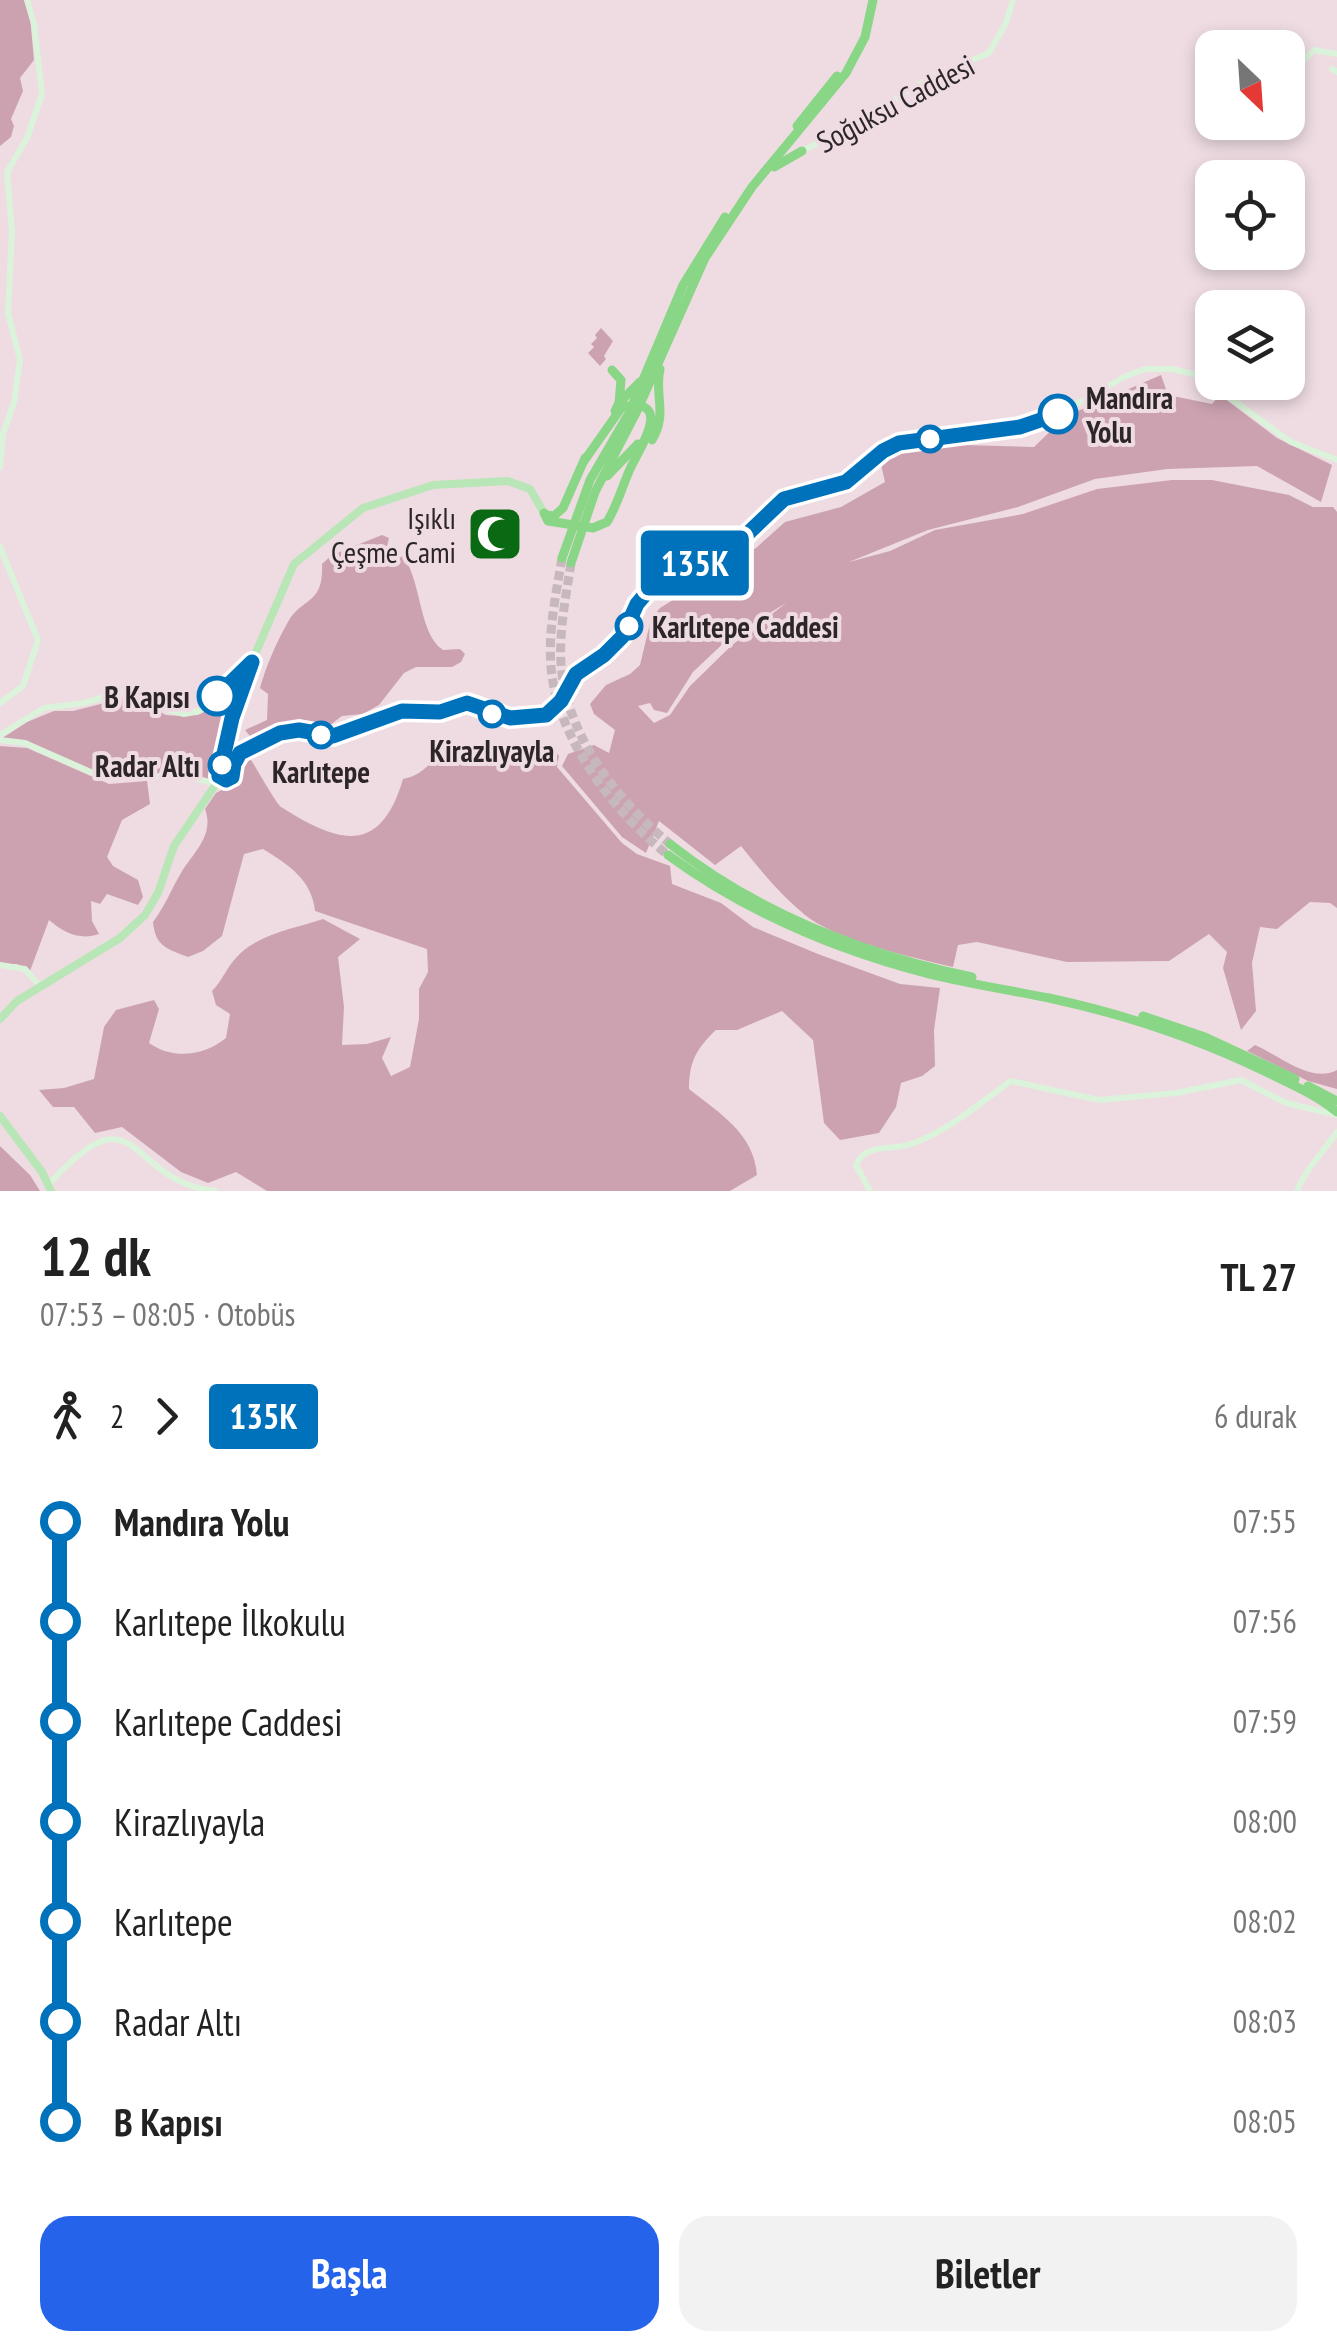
<!DOCTYPE html>
<html lang="tr">
<meta charset="utf-8">
<style>
body{margin:0;font-family:"PT Sans Narrow",sans-serif;background:#f2f2f2;color:#222;height:100vh;display:flex;flex-direction:column;font-size:38px;white-space:nowrap}
*{box-sizing:border-box;margin:0}
p{font-size:32px;color:#767676}
.icon{flex:none;width:55px;height:55px;fill:none;stroke:currentColor;stroke-width:2;stroke-linecap:round;stroke-linejoin:round}
.map{position:relative;height:1191px;overflow:hidden}
.side{display:flex;flex-direction:column;background:#fff;flex:1}
.side>*{flex:none}
.badge{padding:0 20px;border-radius:8px;font-size:35px;line-height:65px}
.needle{width:65px;rotate:155deg}
.buttons{position:absolute;left:1195px;top:30px;display:grid;gap:20px}
.buttons a{display:grid;place-items:center;width:110px;height:110px;border-radius:20px;background:#fff;box-shadow:0 5px 15px #0003;font-size:50px}
.map>.badge{position:absolute;translate:-50% -50%;box-shadow:0 0 0 5px #fff}
.legs{display:flex;align-items:center;gap:15px;height:110px;padding:0 40px;font-size:32px}
.legs p{margin-inline-start:auto}
.headline{display:flex;align-items:center;justify-content:space-between;height:170px;padding:0 40px}
h1{font-size:55px;font-weight:600;line-height:75px}
.button{display:flex;gap:20px;margin-top:auto;padding:20px 40px}
.button a{flex:1;height:115px;border-radius:30px;background:#2563eb;color:#fff;font-size:40px;font-weight:600;line-height:115px;text-align:center}
.button a+a{background:#f2f2f2;color:#222}
ul{padding:0 40px;list-style:none}
li{display:flex;align-items:center;gap:35px;height:100px;font-size:38px}
li i{display:grid;place-items:center;width:15px;height:100%;margin:0 12px;background:currentColor}
li i::after{content:'';width:25px;height:25px;margin:-12px;border:8px solid;border-radius:50%;background:#fff}
li p{margin-inline-start:auto}
li:first-child i{background:linear-gradient(#0000 50%,currentColor 0)}
li:last-child i{background:linear-gradient(currentColor 50%,#0000 0)}
.map>svg:first-child{display:block}
.green{fill:#cca2b1;fill-rule:evenodd}
.lines{fill:none;stroke-linecap:round;stroke-linejoin:round}
.highway-tunnel{stroke:#c7b8bd;stroke-width:9;stroke-dasharray:9 4.5;stroke-linecap:butt}
.secondary{stroke:#dcf3db;stroke-width:6}
.primary{stroke:#b8e6b6;stroke-width:8}
.highway{stroke:#89d686;stroke-width:9}
.line-1-casing{stroke:#fff;stroke-width:22}
.line-1{stroke:#0072bc;stroke-width:15}
.stop-1-dot{fill:#fff;stroke:#0072bc;stroke-width:5}
.labels{text-anchor:middle;dominant-baseline:central;stroke-width:8;stroke-linejoin:round;paint-order:stroke}
.street-label{font-size:30px;fill:#2d2629;stroke:#eedce2}
.stop-label{font-size:30px;font-weight:bold;fill:#2d2629;stroke:#eedce2;text-anchor:start}
.poi-label{font-size:30px;fill:#2d2629;stroke:#eedce2;text-anchor:end}
</style>
<div class="map">
<svg width="1337" height="1191" viewBox="0 0 1337 1191">
<rect width="100%" height="100%" fill="#eedce2"/>
<g class="green">
<polygon points="0,0 24,0 30,16 34,60 20,78 23,91 11,119 14,126 11,137 0,146"/>
<polygon points="601,328 613,341 604,356 606,359 600,366 588,353 594,347 591,344 597,338 595,335"/>
<path d="M1161 375 1168 395 1212 404 1220 395 1277 438 1332 465 1321 502 1257 466 1167 469 1095 479 1018 507 928 530 849 562 890 551 935 530 1023 514 1097 489 1172 480H1212L1289 495 1313 507H1333L1337 512V908L1330 903 1310 902 1277 929 1260 927 1252 963 1256 1011 1241 1030 1223 968 1227 952 1209 934 1169 961 1067 962 977 942 958 945 953 967C914 958 835 940 805 915 781 895 760 870 741 846L715 865 659 821 646 853 622 837 562 766 568 754 594 745 609 753 615 730 594 714 590 704 606 685 630 674 640 665 651 619 660 608 756 548 785 522 841 507 885 482 880 460 905 448 925 444 1034 447 1066 416ZM786 603 731 646 690 686 670 715 654 723 638 706 650 703 654 710 667 713 693 672 729 638Z"/>
<path d="M382 535 389 538 387 547 391 555 404 557C422 585 419 634 443 650L460 649 465 654 461 662 452 667H416L404 673 379 705 363 714 342 716 322 731 282 730 255 742 245 730 267 720 268 694 260 688C266 666 277 641 288 622 302 597 324 605 322 564L332 555Z"/>
<polygon points="235,696 212,780 185,774 101,778 29,744 1,739 27,722 54,711 73,711 128,697 166,715 181,716 198,715"/>
<path d="M549 743 559 756 557 767 622 843 637 854 670 866 672 884 721 903 753 927 818 954 900 984 940 988 934 1030 935 1066 922 1076 901 1083 896 1107 879 1133 840 1140 824 1123 813 1040 782 1011 737 1030H716C697 1048 689 1061 689 1089 719 1113 754 1133 757 1175L730 1191H267L236 1172 208 1183 181 1172 122 1127 95 1133 74 1107H53L39 1090 64 1088 94 1079 104 1027 116 1010 154 1000 159 1009 149 1043C173 1060 204 1056 226 1038L230 1014 216 1005 212 991C222 981 226 969 235 959 254 935 296 928 323 919L360 939 338 957 344 1007 342 1045 367 1044 391 1037 382 1058 391 1076 410 1067 419 1019V989L428 972 427 949 315 911C312 880 289 865 263 849L244 854 222 936 203 951 188 957C167 949 155 946 153 922 165 906 171 890 181 873 193 853 215 835 205 809L216 793 231 785 240 759 248 755C254 764 277 805 281 807 338 843 380 857 403 779 426 774 426 763 443 755 455 750 478 766 497 763 516 759 529 744 549 743Z"/>
<path d="M0 746 27 748 109 784 147 781 150 804 122 820 107 857 113 866 138 880 143 897 138 905 107 894 100 904 91 901 92 921 99 934C80 941 63 932 49 920L30 971 17 964H0Z"/>
<path d="M1255 1045C1280 1056 1311 1084 1337 1070V1089L1308 1081 1247 1051Z"/>
<polygon points="0,1146 30,1175 40,1191 0,1191"/>
</g>
<g class="lines">
<g class="highway-tunnel">
<path d="M562 558C556 594 548 630 551 667 557 738 614 813 668 855"/>
<path d="M571 563C566 596 559 630 561 663 566 736 617 800 670 844"/>
</g>
<g class="secondary">
<polyline points="1305,59 1314,50 1337,54"/>
<polyline points="1332,69 1337,72"/>
<polyline points="802,151 861,121 931,77 989,53 1006,23 1013,0"/>
<polyline points="0,467 3,434 14,402 20,360 8,313 12,231 7,172 27,138 42,94 34,24 27,0"/>
<polyline points="0,547 38,640 23,686 0,703"/>
<polyline points="205,704 249,667"/>
<polyline points="0,735 44,708 84,703 122,692 136,693 166,709 184,714 199,711 237,689 242,692"/>
<polyline points="0,740 25,743 102,777 186,776 221,785 231,780 234,763 240,753 280,733 299,729 333,736 403,711 441,711 467,703 510,718 546,715 561,701 576,674 604,655 622,637 637,604 653,585 737,542 785,499 846,482 878,454 899,443 1020,427 1059,414 1126,376 1145,369 1172,369 1198,375 1291,442 1337,460"/>
<polyline points="0,965 25,969 40,986"/>
<path d="M49 1184C140 1084 125 1181 215 1191"/>
<path d="M870 1191 856 1165C866 1142 891 1151 911 1144 949 1131 979 1103 1011 1081L1099 1100 1176 1093 1241 1080 1286 1103 1337 1115"/>
<path d="M1297 1191C1305 1170 1324 1151 1337 1132"/>
</g>
<g class="primary">
<polyline points="250,666 294,564 363,508 433,485 508,481 530,489 544,513"/>
<polyline points="0,1019 17,1001 120,938 145,915 158,893 174,846 216,784 233,718 252,662"/>
<polyline points="0,1116 42,1172 51,1191"/>
</g>
<g class="highway">
<polyline points="797,126 837,76"/>
<polyline points="774,167 802,151"/>
<polyline points="612,370 621,380 619,403"/>
<polyline points="615,411 619,403 640,382"/>
<path d="M652 440C668 413 654 396 660 369"/>
<polyline points="607,476 638,444"/>
<path d="M544 513 548 521 593 528 607 522C617 506 622 487 630 469 639 449 676 396 622 407L584 461"/>
<polyline points="547,515 554,516 563,508 585,458"/>
<polyline points="562,558 590,480 629,413 683,285 725,217"/>
<polyline points="571,563 595,492 637,411 705,258 752,187 846,73 865,37 873,0"/>
<path d="M670 844C759 914 862 954 972 977"/>
<path d="M668 855C746 912 836 950 929 974 969 984 1009 990 1049 998 1123 1014 1196 1038 1264 1071 1289 1083 1315 1094 1337 1112"/>
<polyline points="1143,1016 1205,1037 1295,1079"/>
<polyline points="1308,1086 1337,1101"/>
</g>
</g>
<g class="lines">
<g class="line-1-casing">
<polyline id="line-1" points="217,696 252,662 232,718 219,776 226,780 232,777 234,764 240,753 280,733 299,730 333,736 402,711 440,712 467,703 510,718 546,715 561,701 576,674 604,655 622,637 637,604 653,585 741,540 784,499 846,482 883,451 899,443 1020,427 1058,414"/>
</g>
<use href="#line-1" class="line-1"/>
</g>
<defs>
<g id="mosque-square" transform="scale(2.875)"><rect x="-9" y="-9" width="18" height="18" rx="4" fill="#0a6913" stroke="#eedce2"/><path d="M3.5-4.9A6 6 0 1 0 3.5 4.9A5 5 0 1 1 3.5-4.9Z" fill="#fff"/></g>
</defs>
<g fill-rule="evenodd">
<use href="#mosque-square" x="495" y="534"/>
</g>
<g class="stop-1-dot">
<circle cx="1058" cy="414" r="18"/>
<circle cx="930" cy="439" r="12"/>
<circle cx="629" cy="626" r="12"/>
<circle cx="217" cy="696" r="18"/>
<circle cx="492" cy="714" r="12"/>
<circle cx="321" cy="735" r="12"/>
<circle cx="222" cy="765" r="12"/>
</g>
<g class="labels">
<g class="street-label">
<text transform="translate(895 103) rotate(-28)">Soğuksu Caddesi</text>
</g>
<g class="stop-label">
<text x="1086" y="397">Mandıra<tspan x="1086" dy="34">Yolu</tspan></text>
<text x="652" y="626">Karlıtepe Caddesi</text>
<text x="190" y="696" text-anchor="end">B Kapısı</text>
<text x="492" y="750" text-anchor="middle">Kirazlıyayla</text>
<text x="200" y="765" text-anchor="end">Radar Altı</text>
<text x="321" y="771" text-anchor="middle">Karlıtepe</text>
</g>
<g class="poi-label">
<text x="456" y="517">Işıklı<tspan x="456" dy="34">Çeşme Cami</tspan></text>
</g>
</g>
</svg>
<div class="buttons">
<a><svg class="needle" viewBox="-14 -14 28 28"><path d="M0-13l5 13h-10z" fill="#e53935"/><path d="M0 13l5-13h-10z" fill="#767676"/></svg></a>
<a><svg class="icon" aria-label="locate" viewBox="0 0 24 24"><circle cx="12" cy="12" r="6"/><path d="M12 2v4M12 18v4M2 12h4M18 12h4"/></svg></a>
<a><svg class="icon" aria-label="layers" viewBox="0 0 24 24"><path d="M12 4l9 5-9 5-9-5zM3 14l9 5 9-5"/></svg></a>
</div>
<b class="badge" style="left:695px;top:563px;background:#0072bc;color:#fff">135K</b>
</div>
<section class="side">
<div class="headline"><div><h1>12 dk</h1><p>07:53 – 08:05 · Otobüs</p></div><b>TL 27</b></div>
<div class="legs"><svg class="icon" aria-label="walk" viewBox="0 0 24 24"><circle cx="13" cy="4" r="2"/><path d="M13 8l-2 6 4 7M11 14l-3 7M7 12l3-4h3l4 4"/></svg>2<svg class="icon" aria-label="forward" viewBox="0 0 24 24"><path d="M9 5l7 7-7 7"/></svg><b class="badge" style="background:#0072bc;color:#fff">135K</b><p>6 durak</p></div>
<ul>
<li><i style="color:#0072bc"></i><b>Mandıra Yolu</b><p>07:55</p></li>
<li><i style="color:#0072bc"></i><span>Karlıtepe İlkokulu</span><p>07:56</p></li>
<li><i style="color:#0072bc"></i><span>Karlıtepe Caddesi</span><p>07:59</p></li>
<li><i style="color:#0072bc"></i><span>Kirazlıyayla</span><p>08:00</p></li>
<li><i style="color:#0072bc"></i><span>Karlıtepe</span><p>08:02</p></li>
<li><i style="color:#0072bc"></i><span>Radar Altı</span><p>08:03</p></li>
<li><i style="color:#0072bc"></i><b>B Kapısı</b><p>08:05</p></li>
</ul>
<div class="button"><a>Başla</a><a>Biletler</a></div>
</section>
